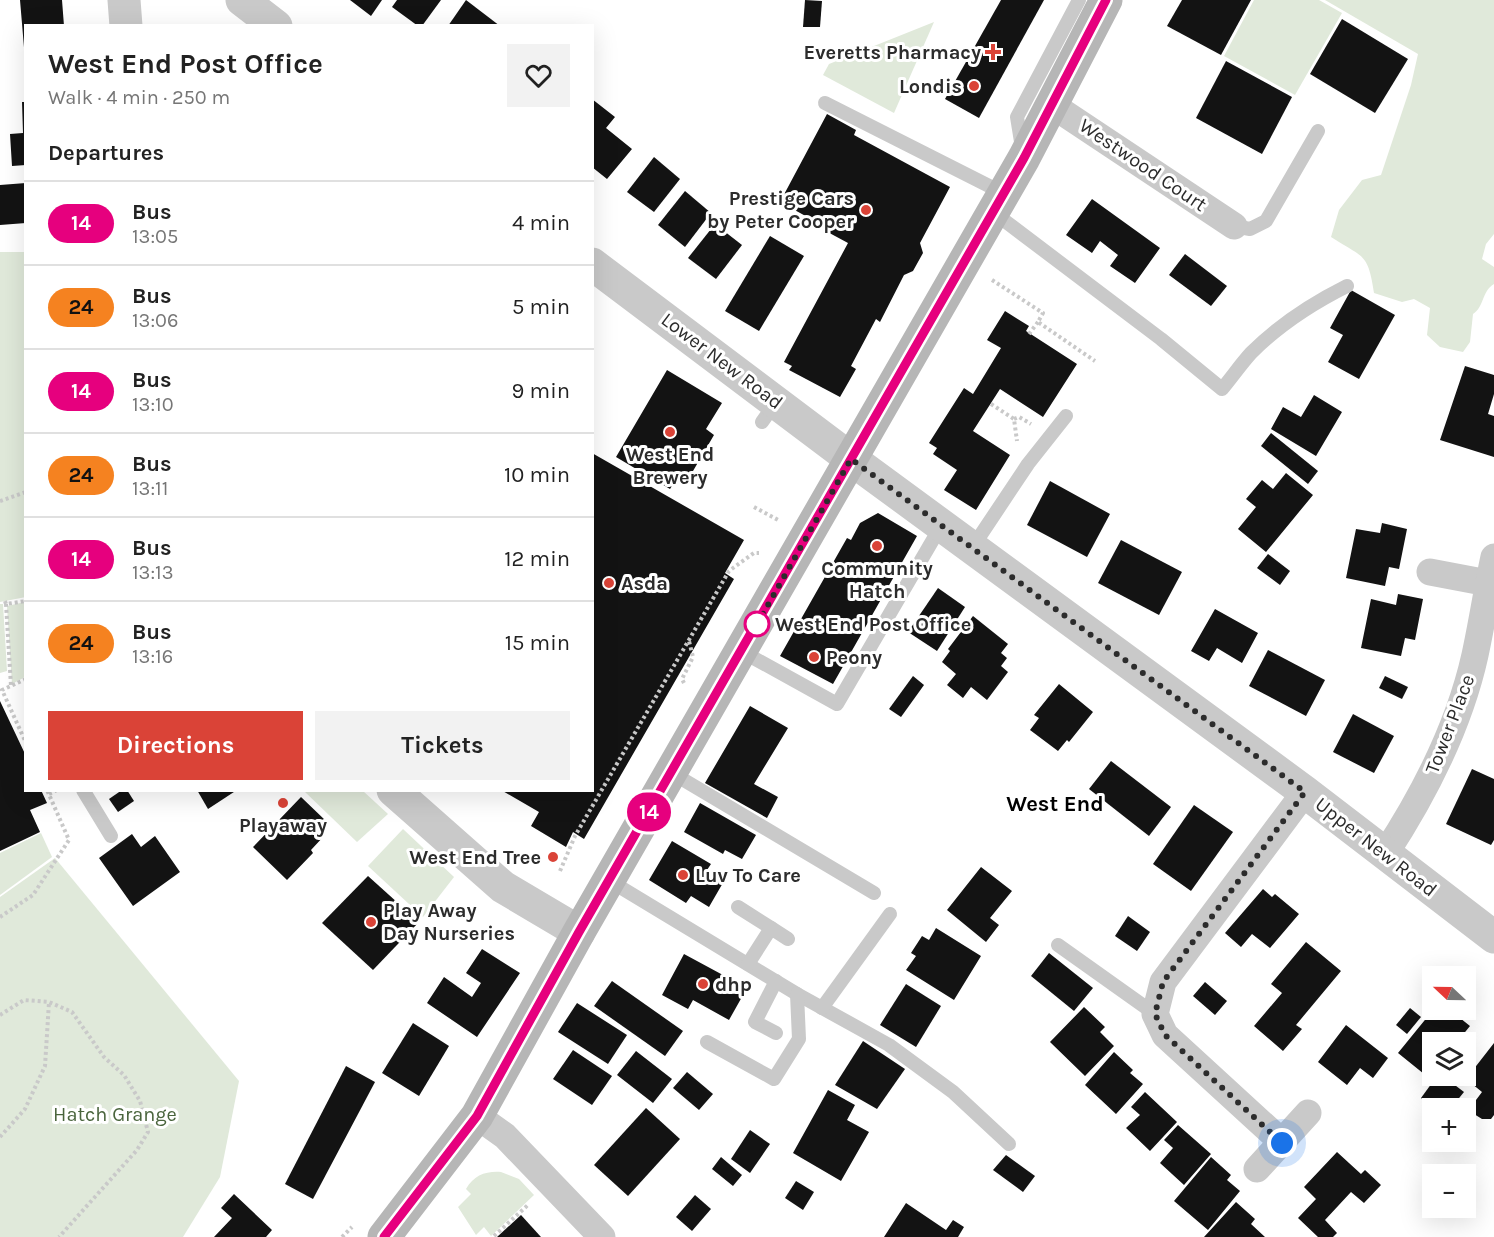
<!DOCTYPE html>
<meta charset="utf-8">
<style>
body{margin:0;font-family:Karla,sans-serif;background:#f2f2f2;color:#222;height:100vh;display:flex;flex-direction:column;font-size:22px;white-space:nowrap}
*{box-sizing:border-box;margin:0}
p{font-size:20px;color:#767676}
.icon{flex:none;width:33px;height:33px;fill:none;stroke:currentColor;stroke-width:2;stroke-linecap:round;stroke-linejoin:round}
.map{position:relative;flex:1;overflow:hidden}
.side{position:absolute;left:24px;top:24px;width:570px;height:768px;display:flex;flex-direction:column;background:#fff;border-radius:0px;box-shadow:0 6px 24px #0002}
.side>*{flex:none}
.badge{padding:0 12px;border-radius:20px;font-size:21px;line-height:39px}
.needle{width:39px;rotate:292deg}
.controls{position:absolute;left:1422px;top:966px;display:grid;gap:12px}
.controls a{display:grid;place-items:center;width:54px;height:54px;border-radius:0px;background:#fff;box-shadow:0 6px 24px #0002;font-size:30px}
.you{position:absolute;width:30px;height:30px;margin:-15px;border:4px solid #fff;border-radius:50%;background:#1a73e8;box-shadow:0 0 0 9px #1a73e833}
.map>.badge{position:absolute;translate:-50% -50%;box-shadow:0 0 0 3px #fff}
h2{padding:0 24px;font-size:22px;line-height:54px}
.round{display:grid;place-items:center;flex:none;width:63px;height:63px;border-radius:0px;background:#f2f2f2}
.headline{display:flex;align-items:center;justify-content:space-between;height:102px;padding:0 24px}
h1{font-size:28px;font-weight:700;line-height:45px}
.primary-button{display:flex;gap:12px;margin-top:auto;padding:12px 24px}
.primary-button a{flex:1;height:69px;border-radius:0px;background:#da4337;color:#fff;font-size:24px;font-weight:700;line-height:69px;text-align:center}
.primary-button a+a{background:#f2f2f2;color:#222}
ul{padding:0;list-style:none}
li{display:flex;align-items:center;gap:18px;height:84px;padding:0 24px;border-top:2px solid #e0e0e0}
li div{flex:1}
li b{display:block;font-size:22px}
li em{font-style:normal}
li .badge{min-width:66px;font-weight:700;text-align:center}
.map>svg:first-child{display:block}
.green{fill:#e0e9da}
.building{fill:#131313}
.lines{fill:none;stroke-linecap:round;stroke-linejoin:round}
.path{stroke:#c9c9c9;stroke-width:4;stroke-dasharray:3 3;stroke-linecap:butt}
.service{stroke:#c9c9c9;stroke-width:14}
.minor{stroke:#c9c9c9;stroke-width:27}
.tertiary{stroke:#c9c9c9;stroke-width:33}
.secondary{stroke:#b6b6b6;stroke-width:33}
.line-casing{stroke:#fff;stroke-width:14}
.line{stroke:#e6007e;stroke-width:9}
.walk{stroke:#2c2c2c;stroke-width:6;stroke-dasharray:0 10.8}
.poi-dot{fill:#da4337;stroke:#fff;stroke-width:2}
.stop-dot{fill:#fff;stroke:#e6007e;stroke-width:3}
.labels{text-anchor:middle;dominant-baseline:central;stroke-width:6;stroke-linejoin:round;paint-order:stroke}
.poi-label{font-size:20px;font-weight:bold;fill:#2c2c2c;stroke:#fff;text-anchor:start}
.street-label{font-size:20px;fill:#2c2c2c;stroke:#fff}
.stop-label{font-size:20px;font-weight:bold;fill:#2c2c2c;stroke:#fff;text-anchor:start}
.park-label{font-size:20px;fill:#49643c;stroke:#fff}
.quarter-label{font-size:22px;font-weight:bold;fill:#000;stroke:#fff}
</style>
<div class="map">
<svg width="1494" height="1237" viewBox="0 0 1494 1237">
<rect width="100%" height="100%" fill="#fff"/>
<g class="green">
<polygon points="1254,0 1319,0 1342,13 1295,95 1224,56"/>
<path d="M1325 0H1494V234L1486 244 1482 259 1494 267V284C1481 292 1485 306 1473 314L1470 342 1463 352 1440 347 1427 335 1430 308 1414 299 1402 302 1374 293C1368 252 1363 258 1331 237L1339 210 1362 180 1381 175 1411 85 1418 54Z"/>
<polygon points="934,22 894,113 823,75 829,64"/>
<polygon points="0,252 25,252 26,597 0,602"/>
<polygon points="25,602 25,677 12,684 7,606"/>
<polygon points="0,604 3,604 7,671 0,673"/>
<polygon points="304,791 363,791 388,814 357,842"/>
<polygon points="403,829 454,877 423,917 368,866"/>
<polygon points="41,833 52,857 0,895 0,853"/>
<polygon points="55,858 239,1081 220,1177 183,1237 0,1237 0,897"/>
<path d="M501 1172 519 1179 534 1195 491 1236 484 1227 476 1235 458 1207 471 1194 466 1189C474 1175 486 1171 501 1172Z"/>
</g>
<g class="building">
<polygon points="20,0 62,0 64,26 26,26 26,71"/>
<polygon points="350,0 382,0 371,16"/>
<polygon points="397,0 441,0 422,26 418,26 392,7"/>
<polygon points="466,0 500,26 448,26"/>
<polygon points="805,0 822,1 820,27 803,27"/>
<polygon points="1001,0 1044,0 979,118 945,99"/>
<polygon points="1182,0 1251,0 1221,55 1167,26"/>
<polygon points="1342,19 1408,59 1375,113 1310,74"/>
<polygon points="1226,61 1292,97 1262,154 1196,118"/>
<polygon points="592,99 615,117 606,128 632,149 607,179 592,167"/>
<polygon points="22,102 26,102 26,165 12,166 10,134 23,133"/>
<polygon points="827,114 856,130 854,135 950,187 920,243 923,253 913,271 904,275 880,322 876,319 851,366 856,369 840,397 789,370 792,366 784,362 848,243 809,222 811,219 780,202"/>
<polygon points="654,157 680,179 654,212 627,192"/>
<polygon points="26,183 26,223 0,225 0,185"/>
<polygon points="685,191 711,213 685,247 658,225"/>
<polygon points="1092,199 1160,248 1135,283 1110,266 1118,255 1100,241 1092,253 1066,235"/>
<polygon points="715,224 742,245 716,279 688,258"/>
<polygon points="770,236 804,256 759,331 725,311"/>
<polygon points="1185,254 1227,286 1211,306 1169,275"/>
<polygon points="1351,290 1395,315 1359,379 1328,362 1343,335 1330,328"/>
<polygon points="1005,311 1029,326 1026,331 1077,364 1043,417 1000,389 973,431 1010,455 976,510 944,490 957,470 933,454 937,448 929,443 964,388 973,394 1001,348 987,340"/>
<polygon points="1465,366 1494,375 1494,394 1488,414 1494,416 1494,457 1440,440"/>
<polygon points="667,370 722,403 706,429 714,435 686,483 677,478 670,489 616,457"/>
<polygon points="1314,395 1342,412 1316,456 1271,429 1283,407 1301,417"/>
<polygon points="1271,433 1318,471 1308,484 1261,446"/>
<polygon points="592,453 744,540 725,573 734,579 584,839 573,832 566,847 531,826 539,812 501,790 592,790"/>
<polygon points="1286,473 1313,495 1266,552 1238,529 1256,507 1246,499 1262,480 1273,489"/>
<polygon points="1050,481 1110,514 1087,557 1027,525"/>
<polygon points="878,513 917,536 833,684 780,656 847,538 851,540 860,523"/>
<polygon points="1382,523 1407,529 1399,569 1389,567 1385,586 1346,578 1356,529 1380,533"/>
<polygon points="1121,540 1182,572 1159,615 1098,583"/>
<polygon points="1268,554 1290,571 1280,585 1257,568"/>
<polygon points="938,588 965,607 937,651 908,632"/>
<polygon points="1398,594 1423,599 1415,640 1405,638 1401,656 1361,648 1371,599 1396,605"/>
<polygon points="1215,609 1258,633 1242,663 1217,648 1209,661 1191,651"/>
<polygon points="973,616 1008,644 1001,653 1007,658 1001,666 1008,672 987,700 971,687 963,698 947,685 956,674 942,662 950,651 948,649"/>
<polygon points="1268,650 1325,680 1306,716 1249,686"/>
<polygon points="913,676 924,685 901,717 889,709"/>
<polygon points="1385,676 1408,687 1402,699 1379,688"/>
<polygon points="1059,684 1093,712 1069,742 1067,740 1058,751 1030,730 1039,718 1034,715"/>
<polygon points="0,701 26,756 26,790 41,790 47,803 30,810 40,832 0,851"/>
<polygon points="750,706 788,728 754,784 778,797 767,818 705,783"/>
<polygon points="1353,714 1394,736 1374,773 1333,752"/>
<polygon points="1111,761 1171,807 1149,836 1089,789"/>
<polygon points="1472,769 1494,779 1494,840 1491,845 1446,824"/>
<polygon points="122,790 127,790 134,801 118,812 109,799"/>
<polygon points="197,790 237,790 208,809"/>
<polygon points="301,797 326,821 317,830 324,836 311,850 313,853 287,880 253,847"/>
<polygon points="700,803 756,835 742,859 725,850 723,854 684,832"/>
<polygon points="1194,805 1233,832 1191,891 1153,864"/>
<polygon points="132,834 141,847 155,836 180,872 133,906 99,858"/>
<polygon points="672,841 711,864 707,870 724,881 709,907 691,896 686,903 649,880"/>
<polygon points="981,867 1012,891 990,918 999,925 986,942 947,910"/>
<polygon points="368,876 419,922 373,970 322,923"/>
<polygon points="1263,889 1272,897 1275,894 1299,914 1270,948 1252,934 1241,947 1225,933"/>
<polygon points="1128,916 1150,932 1137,951 1115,936"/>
<polygon points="936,928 981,956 954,1000 906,970 916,956 911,953 922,936 929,940"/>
<polygon points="1306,942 1341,971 1296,1025 1302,1029 1283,1051 1254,1026 1282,993 1271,984"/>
<polygon points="482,949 520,973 477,1037 427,1003 444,977 472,997 481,983 466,973"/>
<polygon points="1049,953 1093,988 1074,1011 1031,976"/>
<polygon points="684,954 747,988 729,1020 693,1000 688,1009 662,995"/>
<polygon points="612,981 683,1031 665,1056 594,1006"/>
<polygon points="1205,982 1227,1001 1215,1015 1193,996"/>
<polygon points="906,984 941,1006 916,1047 880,1025"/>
<polygon points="577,1003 627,1035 608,1064 558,1032"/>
<polygon points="1084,1007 1105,1027 1100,1032 1114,1046 1085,1076 1050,1042"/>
<polygon points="1410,1008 1421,1017 1407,1034 1396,1025"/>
<polygon points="1433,1010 1450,1010 1470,1026 1457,1042 1432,1042 1432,1073 1429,1078 1398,1053"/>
<polygon points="413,1023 449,1046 419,1096 382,1073"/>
<polygon points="1346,1025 1388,1058 1373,1078 1360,1068 1347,1085 1318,1062"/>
<polygon points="863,1041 905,1069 877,1109 835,1085"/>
<polygon points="1494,1043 1494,1115 1491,1119 1482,1119 1474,1114 1473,1104 1482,1092 1466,1079"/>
<polygon points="573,1050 612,1076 592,1105 553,1079"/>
<polygon points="636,1051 672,1079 653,1103 617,1075"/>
<polygon points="1114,1052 1133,1070 1130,1073 1143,1084 1116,1114 1085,1085"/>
<polygon points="346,1066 375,1082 313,1199 285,1184"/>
<polygon points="687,1072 713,1094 699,1110 673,1088"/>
<polygon points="1437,1076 1443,1076 1464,1092 1451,1108 1435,1108 1421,1098"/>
<polygon points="828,1090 855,1105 847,1120 869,1132 841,1181 793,1153"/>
<polygon points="1145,1092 1177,1122 1150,1151 1126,1128 1140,1115 1131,1107"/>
<polygon points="646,1108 680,1139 628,1196 594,1165"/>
<polygon points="1178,1125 1211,1154 1184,1185 1160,1163 1173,1148 1164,1140"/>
<polygon points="750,1130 770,1144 750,1173 731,1159"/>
<polygon points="1337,1152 1361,1174 1365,1170 1381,1185 1364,1203 1351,1192 1325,1220 1337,1233 1333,1237 1318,1237 1298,1218 1316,1199 1304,1187"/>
<polygon points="1006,1155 1035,1176 1023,1192 993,1170"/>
<polygon points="721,1157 742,1175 733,1186 712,1169"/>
<polygon points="1211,1157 1231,1175 1227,1180 1240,1191 1208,1230 1174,1201"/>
<polygon points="796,1181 814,1192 803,1210 785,1198"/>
<polygon points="234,1194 272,1230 266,1237 214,1237 232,1218 221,1208"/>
<polygon points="695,1195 711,1209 692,1231 676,1217"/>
<polygon points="1236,1202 1255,1219 1251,1224 1265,1237 1204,1237"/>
<polygon points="906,1203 946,1230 953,1220 964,1227 958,1237 884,1237"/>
<polygon points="521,1215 541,1237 497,1237"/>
</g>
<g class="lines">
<g class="path">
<polyline points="992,280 1043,313 1038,322 1095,361"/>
<polyline points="1029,334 1038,322"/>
<polyline points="991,404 1014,419 1017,441"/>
<polyline points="1014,419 1019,417 1031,424"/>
<polyline points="0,501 26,492"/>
<polyline points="754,507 780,521"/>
<polyline points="5,601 6,604 26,601"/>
<polyline points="6,604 11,686"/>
<polyline points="26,679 2,690 26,743"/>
<polyline points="684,683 682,679 693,657 689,641"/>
<polyline points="49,794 57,790"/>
<polyline points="560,871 575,836 729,571 754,553 759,553"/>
<polyline points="0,917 33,895 69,840 47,790"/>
<polyline points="0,1015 24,1000 49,1002 72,1012 104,1057 124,1075 140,1101 148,1132 137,1150 59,1237"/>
<polyline points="0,1137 25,1109 45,1066 49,1002"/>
<polyline points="494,1236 529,1204"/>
<polyline points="342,1237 352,1227"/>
</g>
<g class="service">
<polyline points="825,103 1003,193"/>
<polyline points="1022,148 1017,117 1079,0"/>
<path d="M993 212 1161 339 1222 389C1232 377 1241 364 1251 353 1279 325 1313 303 1347 286"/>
<polyline points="1234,226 1250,229 1266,221 1318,131"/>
<polyline points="762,422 776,402"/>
<polyline points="972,548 1028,464 1066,416"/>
<polyline points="741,651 837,704 941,526"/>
<polyline points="672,773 874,893"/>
<polyline points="83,790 111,836"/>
<polyline points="610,881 797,994 889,1045 953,1092 1009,1144"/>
<polyline points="738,907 771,928"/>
<polyline points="1058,945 1155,1014"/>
<polyline points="748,964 771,928 788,939"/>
<polyline points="776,981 755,1022 776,1033"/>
<polyline points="822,1008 890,914"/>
<polyline points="707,1042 774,1079 799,1039 797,994"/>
</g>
<g class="minor">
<polyline points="1052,105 1234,226"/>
<polyline points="1430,572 1488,583"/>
<path d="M1385 854C1425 793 1459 727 1475 655 1482 623 1487 589 1494 557"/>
<polyline points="477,1116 505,1136 602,1237"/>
<polyline points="1283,1143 1165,1035 1155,1014 1163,982 1305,792"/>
<polyline points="1257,1169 1308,1113"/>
</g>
<g class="tertiary">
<polyline points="124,0 126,26"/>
<polyline points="242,0 276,26"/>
<polyline points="592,264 851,459 1305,792 1494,937"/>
<polyline points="393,790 503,887 579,932"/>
</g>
<polyline class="secondary" points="384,1237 477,1116 579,932 1024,158 1106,0"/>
</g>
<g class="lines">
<g class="line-casing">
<polyline id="line" points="384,1237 477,1116 579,932 1024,158 1106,0"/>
</g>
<use href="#line" class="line"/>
<polyline class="walk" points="757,624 752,633 851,459 1305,792 1163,982 1155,1014 1165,1035 1282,1143"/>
</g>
<g class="poi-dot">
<path d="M990 43h6v6h6v6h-6v6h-6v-6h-6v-6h6z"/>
<circle cx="974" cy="86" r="6"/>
<circle cx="866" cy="210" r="6"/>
<circle cx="670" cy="432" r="6"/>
<circle cx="877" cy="546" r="6"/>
<circle cx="609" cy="583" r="6"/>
<circle cx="814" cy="657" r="6"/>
<circle cx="283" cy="803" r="6"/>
<circle cx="553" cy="857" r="6"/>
<circle cx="683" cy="875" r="6"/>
<circle cx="371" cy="922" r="6"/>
<circle cx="703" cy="984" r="6"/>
</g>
<circle class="stop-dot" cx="757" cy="624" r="12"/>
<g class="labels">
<g class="poi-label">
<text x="981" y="52" text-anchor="end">Everetts Pharmacy</text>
<text x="962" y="86" text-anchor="end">Londis</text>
<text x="854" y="198" text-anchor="end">Prestige Cars<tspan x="854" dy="23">by Peter Cooper</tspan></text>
<text x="670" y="454" text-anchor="middle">West End<tspan x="670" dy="23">Brewery</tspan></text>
<text x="877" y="568" text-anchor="middle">Community<tspan x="877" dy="23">Hatch</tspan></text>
<text x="621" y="583">Asda</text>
<text x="826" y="657">Peony</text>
<text x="283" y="825" text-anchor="middle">Playaway</text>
<text x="541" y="857" text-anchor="end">West End Tree</text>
<text x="695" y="875">Luv To Care</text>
<text x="383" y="910">Play Away<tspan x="383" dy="23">Day Nurseries</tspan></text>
<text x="715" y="984">dhp</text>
</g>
<g class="street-label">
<text transform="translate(1143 165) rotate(34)">Westwood Court</text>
<text transform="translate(722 361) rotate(37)">Lower New Road</text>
<text transform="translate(1450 724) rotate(-69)">Tower Place</text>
<text transform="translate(1376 847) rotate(38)">Upper New Road</text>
</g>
<g class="stop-label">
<text x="775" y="624">West End Post Office</text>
</g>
<g class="park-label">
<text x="115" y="1114">Hatch Grange</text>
</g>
<g class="quarter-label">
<text x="1055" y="804">West End</text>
</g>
</g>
</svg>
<div class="controls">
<a><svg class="needle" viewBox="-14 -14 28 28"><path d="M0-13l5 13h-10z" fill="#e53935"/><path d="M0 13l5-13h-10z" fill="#767676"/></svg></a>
<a><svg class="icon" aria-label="layers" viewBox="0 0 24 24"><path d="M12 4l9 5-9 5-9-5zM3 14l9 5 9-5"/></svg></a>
<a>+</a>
<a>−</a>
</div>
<div class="you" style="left:1282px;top:1143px"></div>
<b class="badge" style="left:649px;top:812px;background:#e6007e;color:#fff">14</b>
<section class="side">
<div class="headline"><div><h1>West End Post Office</h1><p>Walk · 4 min · 250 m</p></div><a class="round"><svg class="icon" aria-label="heart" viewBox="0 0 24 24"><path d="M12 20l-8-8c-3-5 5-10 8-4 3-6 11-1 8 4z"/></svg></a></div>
<h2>Departures</h2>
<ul>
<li><span class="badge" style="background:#e6007e;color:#fff">14</span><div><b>Bus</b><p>13:05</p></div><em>4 min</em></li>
<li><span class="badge" style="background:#f58220;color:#111">24</span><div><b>Bus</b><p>13:06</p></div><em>5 min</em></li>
<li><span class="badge" style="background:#e6007e;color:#fff">14</span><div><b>Bus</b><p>13:10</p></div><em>9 min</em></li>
<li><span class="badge" style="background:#f58220;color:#111">24</span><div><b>Bus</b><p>13:11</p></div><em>10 min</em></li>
<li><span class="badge" style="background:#e6007e;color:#fff">14</span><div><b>Bus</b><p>13:13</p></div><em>12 min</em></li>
<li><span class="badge" style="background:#f58220;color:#111">24</span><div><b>Bus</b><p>13:16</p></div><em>15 min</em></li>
</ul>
<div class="primary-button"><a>Directions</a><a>Tickets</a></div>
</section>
</div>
